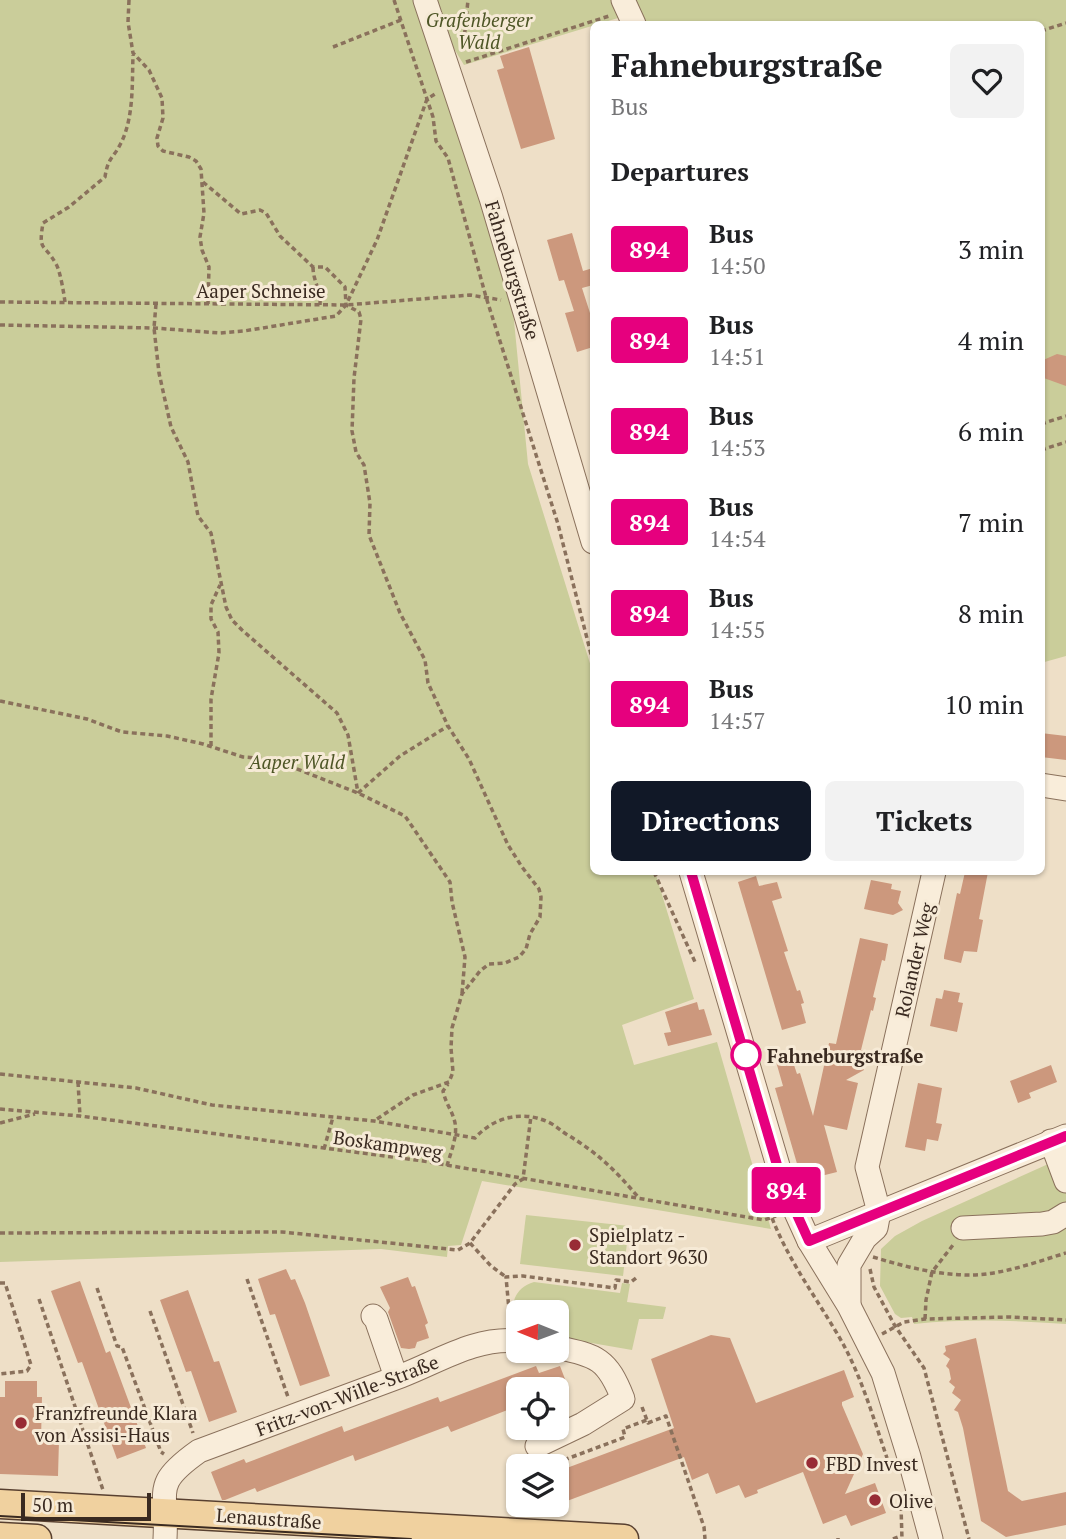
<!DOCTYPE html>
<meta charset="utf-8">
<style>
body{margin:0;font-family:"PT Serif",serif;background:#f2f2f2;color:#202124;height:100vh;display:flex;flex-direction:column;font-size:26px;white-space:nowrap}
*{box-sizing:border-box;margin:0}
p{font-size:23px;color:#757577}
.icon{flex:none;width:38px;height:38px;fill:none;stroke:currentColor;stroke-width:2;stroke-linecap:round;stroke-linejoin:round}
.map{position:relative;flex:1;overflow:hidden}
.side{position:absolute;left:590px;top:21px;width:455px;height:854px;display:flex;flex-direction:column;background:#fff;border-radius:10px;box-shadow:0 2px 5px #0004}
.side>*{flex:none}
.badge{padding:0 14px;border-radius:5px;font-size:24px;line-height:46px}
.needle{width:46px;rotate:271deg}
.controls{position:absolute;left:506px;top:1300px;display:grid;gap:14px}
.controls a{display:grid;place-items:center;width:63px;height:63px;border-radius:10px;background:#fff;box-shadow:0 2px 5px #0004;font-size:35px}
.scale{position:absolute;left:21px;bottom:18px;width:130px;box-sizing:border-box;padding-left:7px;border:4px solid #3a2a20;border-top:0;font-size:19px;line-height:24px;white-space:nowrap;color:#3a2a20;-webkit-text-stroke:5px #f6ead6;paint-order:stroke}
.map>.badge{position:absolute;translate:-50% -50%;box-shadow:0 0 0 4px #fff}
h2{padding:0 21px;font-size:26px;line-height:63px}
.round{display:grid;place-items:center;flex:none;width:74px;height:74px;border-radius:10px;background:#f2f2f2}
.summary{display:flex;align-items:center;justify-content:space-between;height:119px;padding:0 21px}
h1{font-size:33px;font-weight:700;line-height:52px}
.action{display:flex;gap:14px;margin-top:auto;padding:14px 21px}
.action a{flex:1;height:80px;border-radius:10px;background:#111827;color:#fff;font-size:28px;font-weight:700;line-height:80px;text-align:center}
.action a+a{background:#f2f2f2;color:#202124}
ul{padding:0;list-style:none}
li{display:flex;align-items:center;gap:21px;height:91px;padding:0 21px}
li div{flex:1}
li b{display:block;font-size:26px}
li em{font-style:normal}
li .badge{min-width:77px;font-weight:700;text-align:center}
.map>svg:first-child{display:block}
.green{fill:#cacd9a}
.building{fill:#cc987d}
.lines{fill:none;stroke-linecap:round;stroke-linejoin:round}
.minor-casing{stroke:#8a715c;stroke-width:25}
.major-casing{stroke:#584030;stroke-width:31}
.path{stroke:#8a715c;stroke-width:3.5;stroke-dasharray:5 3.5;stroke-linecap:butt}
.minor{stroke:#f9edda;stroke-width:23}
.major{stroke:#f0d19f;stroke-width:28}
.tram{stroke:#3a2a20;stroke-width:2}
.line-casing{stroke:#fff;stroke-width:16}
.line{stroke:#e6007e;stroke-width:10}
.stop-dot{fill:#fff;stroke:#e6007e;stroke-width:3.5}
.poi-dot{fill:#982c35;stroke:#f6ead6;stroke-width:2.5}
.labels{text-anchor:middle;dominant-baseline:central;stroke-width:6;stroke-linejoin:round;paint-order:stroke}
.park-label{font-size:19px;font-style:italic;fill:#4e5626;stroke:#f6ead6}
.street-label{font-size:19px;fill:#3a2a20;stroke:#f6ead6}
.stop-label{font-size:19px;font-weight:bold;fill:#3a2a20;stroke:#f6ead6;text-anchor:start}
.poi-label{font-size:19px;fill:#3a2a20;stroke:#f6ead6;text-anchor:start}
</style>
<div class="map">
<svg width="1066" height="1539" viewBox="0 0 1066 1539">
<rect width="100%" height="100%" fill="#eedfc7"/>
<g class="green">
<polygon points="0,0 417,0 511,290 528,464 593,673 593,872 655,872 694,999 622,1025 634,1065 717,1042 771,1229 482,1181 461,1245 448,1246 447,1257 381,1249 0,1262"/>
<polygon points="436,0 1066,0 1066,656 1041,663 1041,24 626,24 618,18 464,65 453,47"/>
<path d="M1066 1156V1324C1015 1320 965 1319 914 1324L912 1317 901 1318 895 1314 880 1286 881 1249 895 1236 922 1221Z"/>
<polygon points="526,1215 629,1226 623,1276 520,1264"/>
<path d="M534 1282 620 1293 622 1283 630 1284 627 1302 666 1307 663 1319H639L632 1350 557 1337 556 1312H518V1324C508 1306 514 1288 534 1282Z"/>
</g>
<g class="building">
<polygon points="529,47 555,139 521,149 497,70 504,68 500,56"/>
<polygon points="572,233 583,271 593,268 593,285 582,288 590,313 593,312 593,347 577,352 565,313 574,311 564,280 559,281 547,240"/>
<polygon points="1057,354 1066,356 1066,386 1041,377 1041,361"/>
<polygon points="1041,733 1066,736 1066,760 1041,757"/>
<polygon points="965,872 988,872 979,919 983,920 977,952 964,951 961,963 944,959 944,956 957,893 960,894"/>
<polygon points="756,876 759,886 777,882 782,898 772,901 788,951 784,952 797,991 800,990 804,1003 801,1004 806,1023 782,1030 738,882"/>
<polygon points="871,880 892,884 891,889 901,891 898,903 903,910 893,915 864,909"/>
<polygon points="860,938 888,944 885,961 882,960 873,997 876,998 873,1011 871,1010 861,1050 865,1051 862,1066 864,1070 846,1080 858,1083 847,1130 824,1125 837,1172 821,1176 819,1169 800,1174 775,1088 783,1086 775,1058 793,1062 797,1074 800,1073 813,1116 829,1043 836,1044"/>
<polygon points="944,990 960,993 958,1002 963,1003 957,1032 930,1026 936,998 942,999"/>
<polygon points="697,1002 699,1010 704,1009 712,1035 668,1046 664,1033 671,1032 665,1012"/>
<polygon points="1051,1065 1057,1082 1029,1093 1031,1098 1018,1103 1010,1081"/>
<polygon points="918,1083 942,1088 936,1123 942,1124 938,1141 927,1139 925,1151 905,1147"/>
<polygon points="286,1269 291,1280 295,1279 305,1303 330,1376 300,1386 275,1314 270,1315 258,1279"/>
<polygon points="408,1277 412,1287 415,1286 428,1323 425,1325 429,1338 417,1342 415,1348 409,1349 401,1348 388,1312 390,1308 380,1287"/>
<polygon points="80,1281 106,1353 110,1351 146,1448 117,1459 82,1362 78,1363 51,1291"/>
<polygon points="188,1290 214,1362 219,1361 237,1412 209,1422 191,1371 186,1372 160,1300"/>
<polygon points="711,1335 730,1338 756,1403 844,1370 854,1397 842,1402 842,1405 863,1454 845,1494 875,1483 886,1513 851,1526 846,1515 823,1524 803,1472 757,1490 758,1493 745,1498 739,1485 716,1494 708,1473 692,1480 684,1457 567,1501 556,1472 674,1428 651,1359"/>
<polygon points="976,1338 1008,1491 1022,1501 1066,1492 1066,1525 1006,1537 981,1521 963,1428 958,1412 954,1410 961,1400 952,1393 955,1387 949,1382 951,1379 949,1369 946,1366 950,1359 943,1354 946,1351 945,1346"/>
<polygon points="536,1366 539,1373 560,1366 568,1387 561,1390 518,1390 518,1406 451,1432 448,1426 355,1461 353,1455 257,1492 255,1488 225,1500 222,1500 211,1472 244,1459 246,1463 342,1426 344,1432 438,1397 440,1402"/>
<polygon points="5,1381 37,1381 37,1397 42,1397 41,1440 59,1440 58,1476 0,1474 0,1397 5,1397"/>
</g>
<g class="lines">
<g class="minor-casing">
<g id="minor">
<polyline points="425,0 491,198 593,542"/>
<polyline points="623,0 634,24"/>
<polyline points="1041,785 1066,789"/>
<polyline points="691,872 784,1186 809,1241 849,1306 883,1373 909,1457 931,1539"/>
<polyline points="1051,1141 1066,1181"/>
<polyline points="963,1228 1042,1224 1053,1222 1066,1214"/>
<polyline points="809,1241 1066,1136"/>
<polyline points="849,1305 849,1265 865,1238 876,1228 879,1212 867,1167 934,872"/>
<polyline points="373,1316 376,1319 396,1377"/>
<path d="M537 1446 583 1424 623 1399C607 1358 597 1356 556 1347"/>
<path d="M165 1539C168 1489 151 1485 199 1451 266 1426 334 1401 401 1376 440 1361 475 1337 518 1341"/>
</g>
</g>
<g class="major-casing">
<g id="major">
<polyline points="0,1504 624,1539"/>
<polyline points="0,1537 37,1539"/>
</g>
</g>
<g class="path">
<polyline points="129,0 128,22 133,53 149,70 162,98 163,118 157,138 158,146 163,151 189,157 196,161 201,169 204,213 200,237 202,250 209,267 208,304"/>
<polyline points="394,0 433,117 436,141 448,158 486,297 558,524 593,662"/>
<polyline points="1041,31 1066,23"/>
<polyline points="333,47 401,20"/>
<polyline points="463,50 468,0"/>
<polyline points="466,62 609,16"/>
<polyline points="203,182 241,214 260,210 266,213 280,236 313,267 325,267 345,287 346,305 359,312 361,319 354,378 352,431 356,452 364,465 370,503 369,535 400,613 425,660 428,683 448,726 469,759 508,845 522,867 539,889 541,897 540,917 530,934 526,949 519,957 505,963 489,964 480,971 462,994 452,1028 451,1048 453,1072 449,1082 413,1095 374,1121"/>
<path d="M313 267C313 281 321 290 320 305"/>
<polyline points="0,302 346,305 470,295 501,300"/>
<path d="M65 302C64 294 60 270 56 264 44 242 38 253 43 223L69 207 105 177C108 157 113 159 121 143 134 117 132 83 133 55"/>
<polyline points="156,304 154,328 159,373 171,427 188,462 198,516 211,533 226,607 232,620 242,630 337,713 348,735 358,793"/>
<polyline points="0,325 154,328 220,333 244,331 336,316 346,305 377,240 427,99 435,94"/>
<polyline points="1041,424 1066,416"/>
<polyline points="1041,450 1066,442"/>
<polyline points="0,701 87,719 122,732 167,736 203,744 243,757 272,759 358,793 405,816 450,882 452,902 465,957 462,994"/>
<polyline points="211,746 211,699 219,653 218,632 211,619 211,605 220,585"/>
<polyline points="358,793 400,756 448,726"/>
<polyline points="654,872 695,962"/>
<path d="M0 1074 136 1088 212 1105 374 1121 475 1138C494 1117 522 1110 548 1122 555 1125 560 1130 566 1134 598 1153 615 1170 639 1198"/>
<polyline points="78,1082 80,1116"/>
<polyline points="0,1109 80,1116 423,1161 764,1220 776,1216"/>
<polyline points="0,1123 35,1114"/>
<polyline points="324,1149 333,1117"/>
<path d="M447 1166C451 1151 459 1134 454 1119 451 1109 446 1104 443 1091L448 1084"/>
<path d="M764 1194C779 1249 814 1293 842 1342 862 1378 874 1420 887 1458"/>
<polyline points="0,1233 282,1232 458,1250 470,1243 515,1184 523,1179 531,1116"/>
<polyline points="470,1243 491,1266 506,1277"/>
<path d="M873 1257C903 1266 933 1274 965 1275 999 1276 1033 1263 1066 1253"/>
<polyline points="870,1269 874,1287 895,1326 924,1368 969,1539"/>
<polyline points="247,1279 288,1397"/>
<polyline points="0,1283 5,1283 31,1365 27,1371 0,1374"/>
<polyline points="97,1288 117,1346 122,1347 161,1452 164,1454"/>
<polyline points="39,1299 103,1490"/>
<polyline points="150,1311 193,1433"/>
<polyline points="925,1319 926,1300 932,1272 953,1245"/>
<polyline points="510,1321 506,1277 523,1276 615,1288 616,1280 631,1282 636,1278"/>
<polyline points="882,1334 904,1322 925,1319 1009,1317 1066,1320"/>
<polyline points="642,1407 648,1423 666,1416 704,1527 705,1539"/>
<polyline points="548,1466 625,1437 623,1429 647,1420"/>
<polyline points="901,1506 902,1539"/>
<polyline points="838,1539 838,1538"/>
<polyline points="893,1539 901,1536"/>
</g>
<use href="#minor" class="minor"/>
<use href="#major" class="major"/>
<polyline class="tram" points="0,1516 411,1539"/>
</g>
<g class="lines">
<g class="line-casing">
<polyline id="line" points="691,872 777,1165 784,1186 809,1241 1066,1136"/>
</g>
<use href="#line" class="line"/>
</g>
<circle class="stop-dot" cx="746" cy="1055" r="14"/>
<g class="poi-dot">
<circle cx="575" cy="1245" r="7"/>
<circle cx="21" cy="1423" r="7"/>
<circle cx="812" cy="1463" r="7"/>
<circle cx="875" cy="1500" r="7"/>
</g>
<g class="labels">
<g class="park-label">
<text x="479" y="19">Grafenberger<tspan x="479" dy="22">Wald</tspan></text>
<text x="297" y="761">Aaper Wald</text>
</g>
<g class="street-label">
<text transform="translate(513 270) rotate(73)">Fahneburgstraße</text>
<text x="261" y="290">Aaper Schneise</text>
<text transform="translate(914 960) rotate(-77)">Rolander Weg</text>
<text transform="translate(388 1144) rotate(8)">Boskampweg</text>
<text transform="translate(347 1395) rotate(-21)">Fritz-von-Wille-Straße</text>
<text transform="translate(269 1518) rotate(4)">Lenaustraße</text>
</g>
<g class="stop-label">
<text x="767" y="1055">Fahneburgstraße</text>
</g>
<g class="poi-label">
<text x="589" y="1234">Spielplatz -<tspan x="589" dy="22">Standort 9630</tspan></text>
<text x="35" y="1412">Franzfreunde Klara<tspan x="35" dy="22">von Assisi-Haus</tspan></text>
<text x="826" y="1463">FBD Invest</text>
<text x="889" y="1500">Olive</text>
</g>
</g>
</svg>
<div class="controls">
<a><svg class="needle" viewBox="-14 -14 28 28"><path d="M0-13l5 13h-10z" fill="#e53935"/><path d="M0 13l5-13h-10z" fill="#757577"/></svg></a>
<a><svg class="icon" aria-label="locate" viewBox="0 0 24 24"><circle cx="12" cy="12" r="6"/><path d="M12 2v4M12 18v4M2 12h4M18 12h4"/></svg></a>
<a><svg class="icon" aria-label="layers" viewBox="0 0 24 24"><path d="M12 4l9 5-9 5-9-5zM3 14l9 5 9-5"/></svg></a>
</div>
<div class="scale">50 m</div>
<b class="badge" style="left:786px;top:1190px;background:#e6007e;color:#fff">894</b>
<section class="side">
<div class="summary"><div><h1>Fahneburgstraße</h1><p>Bus</p></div><a class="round"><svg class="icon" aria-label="heart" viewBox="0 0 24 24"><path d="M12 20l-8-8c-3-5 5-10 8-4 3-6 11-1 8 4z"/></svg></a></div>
<h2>Departures</h2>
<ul>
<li><span class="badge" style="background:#e6007e;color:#fff">894</span><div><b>Bus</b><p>14:50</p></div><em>3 min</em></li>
<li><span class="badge" style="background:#e6007e;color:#fff">894</span><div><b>Bus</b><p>14:51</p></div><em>4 min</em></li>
<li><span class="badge" style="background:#e6007e;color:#fff">894</span><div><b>Bus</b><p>14:53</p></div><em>6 min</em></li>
<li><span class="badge" style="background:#e6007e;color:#fff">894</span><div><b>Bus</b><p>14:54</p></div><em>7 min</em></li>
<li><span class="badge" style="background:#e6007e;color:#fff">894</span><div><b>Bus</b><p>14:55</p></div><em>8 min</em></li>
<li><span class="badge" style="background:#e6007e;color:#fff">894</span><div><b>Bus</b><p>14:57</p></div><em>10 min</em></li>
</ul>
<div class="action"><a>Directions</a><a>Tickets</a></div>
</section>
</div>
